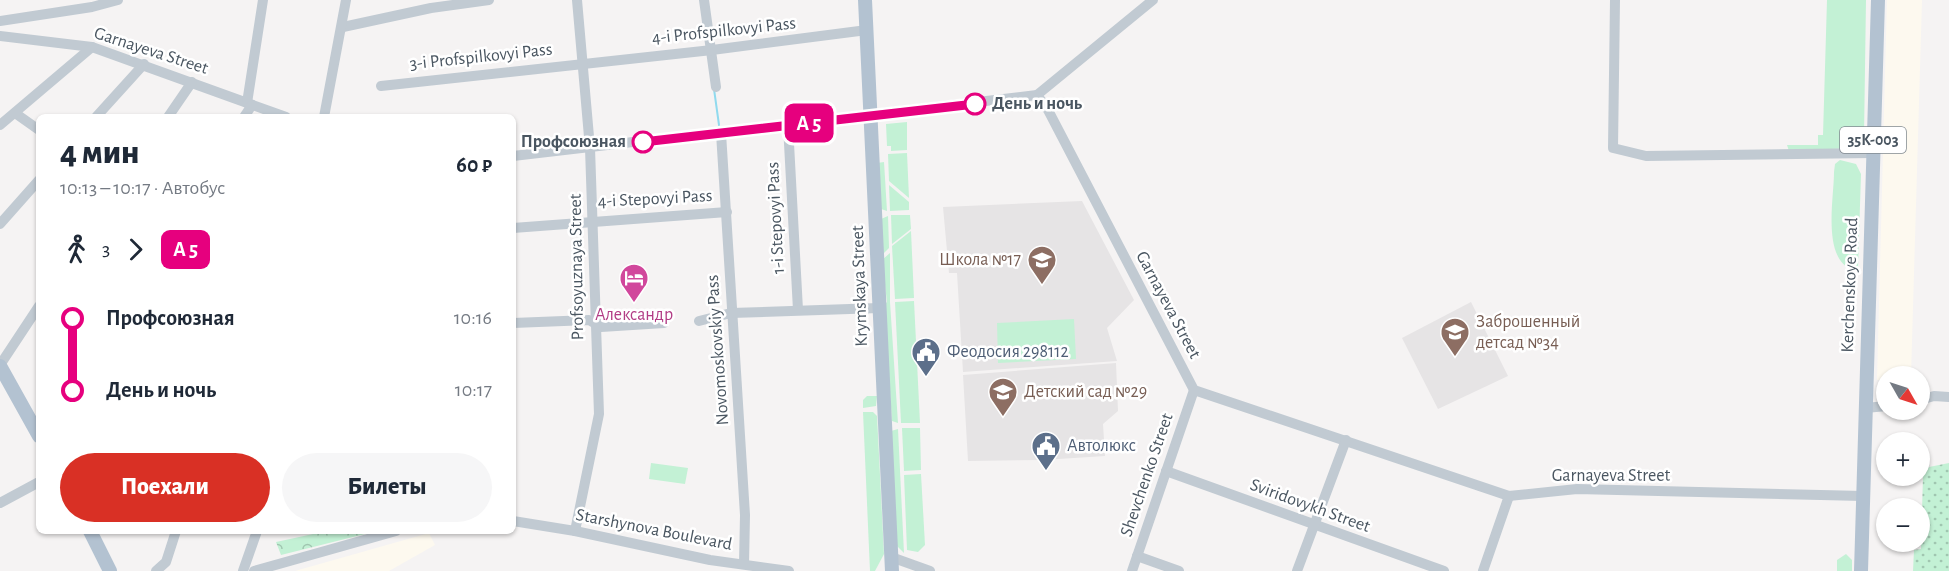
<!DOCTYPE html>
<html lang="ru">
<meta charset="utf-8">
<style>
body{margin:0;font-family:"Alegreya Sans",sans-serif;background:#f6f6f7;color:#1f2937;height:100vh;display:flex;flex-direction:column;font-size:22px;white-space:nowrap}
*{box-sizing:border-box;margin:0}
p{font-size:20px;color:#747a83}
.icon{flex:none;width:33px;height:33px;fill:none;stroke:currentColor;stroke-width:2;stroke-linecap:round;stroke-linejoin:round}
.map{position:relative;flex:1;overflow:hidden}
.side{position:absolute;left:36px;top:114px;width:480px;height:420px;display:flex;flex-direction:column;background:#fff;border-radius:9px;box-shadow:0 2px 4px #0004}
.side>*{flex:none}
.badge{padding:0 12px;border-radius:9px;font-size:21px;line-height:39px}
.needle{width:39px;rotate:129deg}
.tools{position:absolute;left:1876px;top:366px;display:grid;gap:12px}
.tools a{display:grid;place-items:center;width:54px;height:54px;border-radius:50%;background:#fff;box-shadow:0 2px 4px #0004;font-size:30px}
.map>.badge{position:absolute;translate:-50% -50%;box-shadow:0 0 0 3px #fff}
.legs{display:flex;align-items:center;gap:9px;height:66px;padding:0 24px;font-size:20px}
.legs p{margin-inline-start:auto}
.headline{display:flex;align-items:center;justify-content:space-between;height:102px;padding:0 24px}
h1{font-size:33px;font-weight:800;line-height:45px}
.cta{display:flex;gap:12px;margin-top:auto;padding:12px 24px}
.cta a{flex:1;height:69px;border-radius:36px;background:#d93025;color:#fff;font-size:24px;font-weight:800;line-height:69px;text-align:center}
.cta a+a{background:#f6f6f7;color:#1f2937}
ul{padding:0 24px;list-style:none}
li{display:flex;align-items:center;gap:21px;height:72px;font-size:22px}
li i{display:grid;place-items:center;width:9px;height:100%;margin:0 8px;background:currentColor}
li i::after{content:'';width:15px;height:15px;margin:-8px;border:4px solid;border-radius:50%;background:#fff}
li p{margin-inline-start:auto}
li:first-child i{background:linear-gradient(#0000 50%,currentColor 0)}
li:last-child i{background:linear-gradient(currentColor 50%,#0000 0)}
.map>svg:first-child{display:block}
.commercial{fill:#fdf9ef}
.education{fill:#e6e4e5}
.grass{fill:#c3f1d5}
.forest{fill:url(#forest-crowns)}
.garden{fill:url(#garden-dots)}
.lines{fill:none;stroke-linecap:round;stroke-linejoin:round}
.stream{stroke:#90daee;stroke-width:2}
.minor{stroke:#c1cad2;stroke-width:10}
.major{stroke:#b3c2d1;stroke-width:14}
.line-1-casing{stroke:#fff;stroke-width:14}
.line-1{stroke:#e6007e;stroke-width:9}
.stop-1-dot{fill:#fff;stroke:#e6007e;stroke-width:3}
.labels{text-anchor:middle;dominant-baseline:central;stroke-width:5;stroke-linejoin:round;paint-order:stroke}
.shield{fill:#fff;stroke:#808990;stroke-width:1.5}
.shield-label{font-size:16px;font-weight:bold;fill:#4a5661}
.street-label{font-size:18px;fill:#4a5661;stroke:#fff}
.stop-label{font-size:18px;font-weight:bold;fill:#4a5661;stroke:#fff;text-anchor:start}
.education-label{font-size:18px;fill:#785e54;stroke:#fff;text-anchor:start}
.hotel-label{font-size:18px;fill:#b23c85;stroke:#fff}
.service-label{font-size:18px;fill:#4e5e75;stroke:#fff;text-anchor:start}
</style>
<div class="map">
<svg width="1949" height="571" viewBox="0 0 1949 571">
<defs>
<pattern id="forest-crowns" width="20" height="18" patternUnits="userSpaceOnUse" patternTransform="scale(1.5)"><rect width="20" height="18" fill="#c3f1d5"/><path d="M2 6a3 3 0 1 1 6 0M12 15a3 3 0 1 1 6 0" fill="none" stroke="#a0c6b0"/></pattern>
<pattern id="garden-dots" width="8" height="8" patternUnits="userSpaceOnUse" patternTransform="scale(1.5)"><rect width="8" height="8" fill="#c3f1d5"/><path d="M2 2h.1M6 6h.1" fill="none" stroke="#a0c6b0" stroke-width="1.8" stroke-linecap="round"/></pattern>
</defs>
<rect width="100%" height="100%" fill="#f5f3f3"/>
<g class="commercial">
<polygon points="1887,0 1922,0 1911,376 1887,376 1887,380 1877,380"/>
<polygon points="429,533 435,545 389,571 295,571"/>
</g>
<g class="education">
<polygon points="1082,201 1134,300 1107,328 1117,361 963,372 957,273 949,273 943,207"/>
<polygon points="1471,302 1508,376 1438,409 1402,338"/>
<polygon points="1116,363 1118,411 1103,424 1105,456 1043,460 968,461 963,375"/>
</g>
<g class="grass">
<polygon points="1827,0 1866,0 1864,136 1861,143 1854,148 1789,151 1787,145 1818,145 1818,135 1823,135"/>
<polygon points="907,122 907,150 891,151 891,146 887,146 886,124"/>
<polygon points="907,153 909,198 889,181 888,154"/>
<path d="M1840 160 1856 164 1861 174 1858 268 1855 271C1821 261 1834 200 1834 172L1835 164Z"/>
<polygon points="884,162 887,211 881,209 877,163"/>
<polygon points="889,185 909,202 909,210 890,211"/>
<polygon points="891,215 910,215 911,229 892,244"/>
<polygon points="888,216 889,248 882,255 881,219"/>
<polygon points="911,231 914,298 895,299 892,246"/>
<polygon points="890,253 890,302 898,423 892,421 884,305 887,302 882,260"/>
<polygon points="914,301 920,423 901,423 895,302"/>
<polygon points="1074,319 1076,359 998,363 997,323"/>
<polygon points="867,396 877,396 876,406 863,408 863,400"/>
<polygon points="863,412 873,412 877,416 884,554 875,571 870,571"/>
<polygon points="902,428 920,428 921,470 904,471"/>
<polygon points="898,429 904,553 897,546 891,431"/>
<polygon points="651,463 688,468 685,484 649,479"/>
<polygon points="921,474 925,545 918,552 907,550 904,475"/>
<polygon points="1846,554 1852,560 1852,571 1837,571 1837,560"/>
</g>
<polygon class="forest" points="327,531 377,531 281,555 276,542"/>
<polygon class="garden" points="1949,463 1949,571 1913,571 1914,550 1921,549 1923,475 1929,467"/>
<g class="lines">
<polyline class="stream" points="714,89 719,125"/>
<g class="minor">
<polyline points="704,0 716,87"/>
<polyline points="1615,0 1613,148 1646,156 1872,153"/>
<polyline points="0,21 92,7 118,0"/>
<polyline points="343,27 431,8 489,0"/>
<polyline points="0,36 92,47 286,117"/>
<polyline points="381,86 712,50 867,30"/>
<polyline points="1037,95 1153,0"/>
<polyline points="247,103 263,0"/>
<polyline points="15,113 39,130"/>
<polyline points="96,117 144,64"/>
<polyline points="168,117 192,82"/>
<polyline points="244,117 252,105"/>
<polyline points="324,117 346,0"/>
<polyline points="0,125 92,47"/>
<polyline points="788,125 798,310"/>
<polyline points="721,133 745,515 744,564"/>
<polyline points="513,156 1037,95 1048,110 1194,390 1509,496 1577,489 1863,496"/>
<polyline points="0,224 39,180"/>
<polyline points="513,228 727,212"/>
<polyline points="699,321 731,313 879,308"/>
<polyline points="513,323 589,320 601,327 664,323"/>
<polyline points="0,365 39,306"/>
<polyline points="1920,400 1934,396 1949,397"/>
<polyline points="1865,408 1887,406"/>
<polyline points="1166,471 1444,571"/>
<polyline points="0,503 39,482"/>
<polyline points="513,521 575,531 710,560 789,571"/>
<polyline points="575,531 599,414 590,148 577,0"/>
<polyline points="1137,556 1179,571"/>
<polyline points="891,557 930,571"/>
<polyline points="156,571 166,562 176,531"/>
<polyline points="243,571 257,531"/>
<polyline points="254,571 396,531"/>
<polyline points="1132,571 1194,390"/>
<polyline points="1297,571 1346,440"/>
<polyline points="1483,571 1509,496"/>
</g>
<g class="major">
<polyline points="865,0 892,571"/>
<polyline points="0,366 39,436"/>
<polyline points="90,531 110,571"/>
<polyline points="1861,571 1878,0"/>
</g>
</g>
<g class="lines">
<g class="line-1-casing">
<polyline id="line-1" points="643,142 975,104"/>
</g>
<use href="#line-1" class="line-1"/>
</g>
<defs>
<g id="school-pin" transform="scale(1.5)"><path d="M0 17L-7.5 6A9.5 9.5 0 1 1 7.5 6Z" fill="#8d6e63" stroke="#fff"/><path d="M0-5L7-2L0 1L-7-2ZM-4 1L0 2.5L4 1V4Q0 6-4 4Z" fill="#fff"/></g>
<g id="hotel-pin" transform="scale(1.5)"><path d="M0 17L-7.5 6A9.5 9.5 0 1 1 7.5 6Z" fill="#d1479c" stroke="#fff"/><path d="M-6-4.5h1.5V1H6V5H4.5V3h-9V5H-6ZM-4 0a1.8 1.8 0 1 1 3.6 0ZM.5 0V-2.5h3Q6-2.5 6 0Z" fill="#fff"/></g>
<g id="civic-pin" transform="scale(1.5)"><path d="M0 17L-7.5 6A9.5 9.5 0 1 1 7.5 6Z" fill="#5c6f8a" stroke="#fff"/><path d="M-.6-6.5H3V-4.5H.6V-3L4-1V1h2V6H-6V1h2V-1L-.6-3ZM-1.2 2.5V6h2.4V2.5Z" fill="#fff"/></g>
</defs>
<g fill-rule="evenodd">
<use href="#school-pin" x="1042" y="260"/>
<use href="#hotel-pin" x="634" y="278"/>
<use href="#school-pin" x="1455" y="332"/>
<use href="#civic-pin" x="926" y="352"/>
<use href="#school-pin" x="1003" y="392"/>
<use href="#civic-pin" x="1046" y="446"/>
</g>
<g class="stop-1-dot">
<circle cx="975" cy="104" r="10"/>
<circle cx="643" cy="142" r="10"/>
</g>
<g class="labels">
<rect class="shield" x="1840" y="127" width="66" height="26" rx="4.5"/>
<g class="shield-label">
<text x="1873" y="140">35К-003</text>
</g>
<g class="street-label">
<text transform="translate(724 31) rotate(-6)">4-i Profspilkovyi Pass</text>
<text transform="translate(151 51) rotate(18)">Garnayeva Street</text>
<text transform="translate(481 57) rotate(-6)">3-i Profspilkovyi Pass</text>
<text transform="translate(655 199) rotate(-3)">4-i Stepovyi Pass</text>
<text transform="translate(776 218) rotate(-93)">1-i Stepovyi Pass</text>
<text transform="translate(577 267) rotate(-91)">Profsoyuznaya Street</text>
<text transform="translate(1850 285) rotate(-88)">Kerchenskoye Road</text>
<text transform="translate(860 286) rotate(-92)">Krymskaya Street</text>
<text transform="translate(1168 305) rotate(62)">Garnayeva Street</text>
<text transform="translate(718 350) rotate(-94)">Novomoskovskiy Pass</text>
<text transform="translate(1147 475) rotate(-71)">Shevchenko Street</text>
<text x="1611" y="476">Garnayeva Street</text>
<text transform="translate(1310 506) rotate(20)">Sviridovykh Street</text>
<text transform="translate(654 530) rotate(11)">Starshynova Boulevard</text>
</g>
<g class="stop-label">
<text x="992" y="104">День и ночь</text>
<text x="626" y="142" text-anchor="end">Профсоюзная</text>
</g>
<g class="education-label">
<text x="1021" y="260" text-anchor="end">Школа №17</text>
<text x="1476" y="322">Заброшенный<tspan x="1476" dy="21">детсад №34</tspan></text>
<text x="1024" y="392">Детский сад №29</text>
</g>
<g class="hotel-label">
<text x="634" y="315">Александр</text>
</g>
<g class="service-label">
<text x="947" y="352">Феодосия 298112</text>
<text x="1067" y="446">Автолюкс</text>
</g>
</g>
</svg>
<div class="tools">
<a><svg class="needle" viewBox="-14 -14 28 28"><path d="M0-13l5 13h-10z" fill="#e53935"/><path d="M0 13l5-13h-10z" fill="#747a83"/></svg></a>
<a>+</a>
<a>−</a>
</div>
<b class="badge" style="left:809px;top:123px;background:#e6007e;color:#fff">A 5</b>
<section class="side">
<div class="headline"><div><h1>4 мин</h1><p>10:13 – 10:17 · Автобус</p></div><b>60 ₽</b></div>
<div class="legs"><svg class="icon" aria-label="walk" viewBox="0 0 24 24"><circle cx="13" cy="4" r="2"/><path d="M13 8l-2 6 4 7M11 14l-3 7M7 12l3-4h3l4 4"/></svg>3<svg class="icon" aria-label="forward" viewBox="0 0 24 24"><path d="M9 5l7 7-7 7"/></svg><b class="badge" style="background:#e6007e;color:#fff">A 5</b></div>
<ul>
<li><i style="color:#e6007e"></i><b>Профсоюзная</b><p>10:16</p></li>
<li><i style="color:#e6007e"></i><b>День и ночь</b><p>10:17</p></li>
</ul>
<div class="cta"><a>Поехали</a><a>Билеты</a></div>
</section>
</div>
